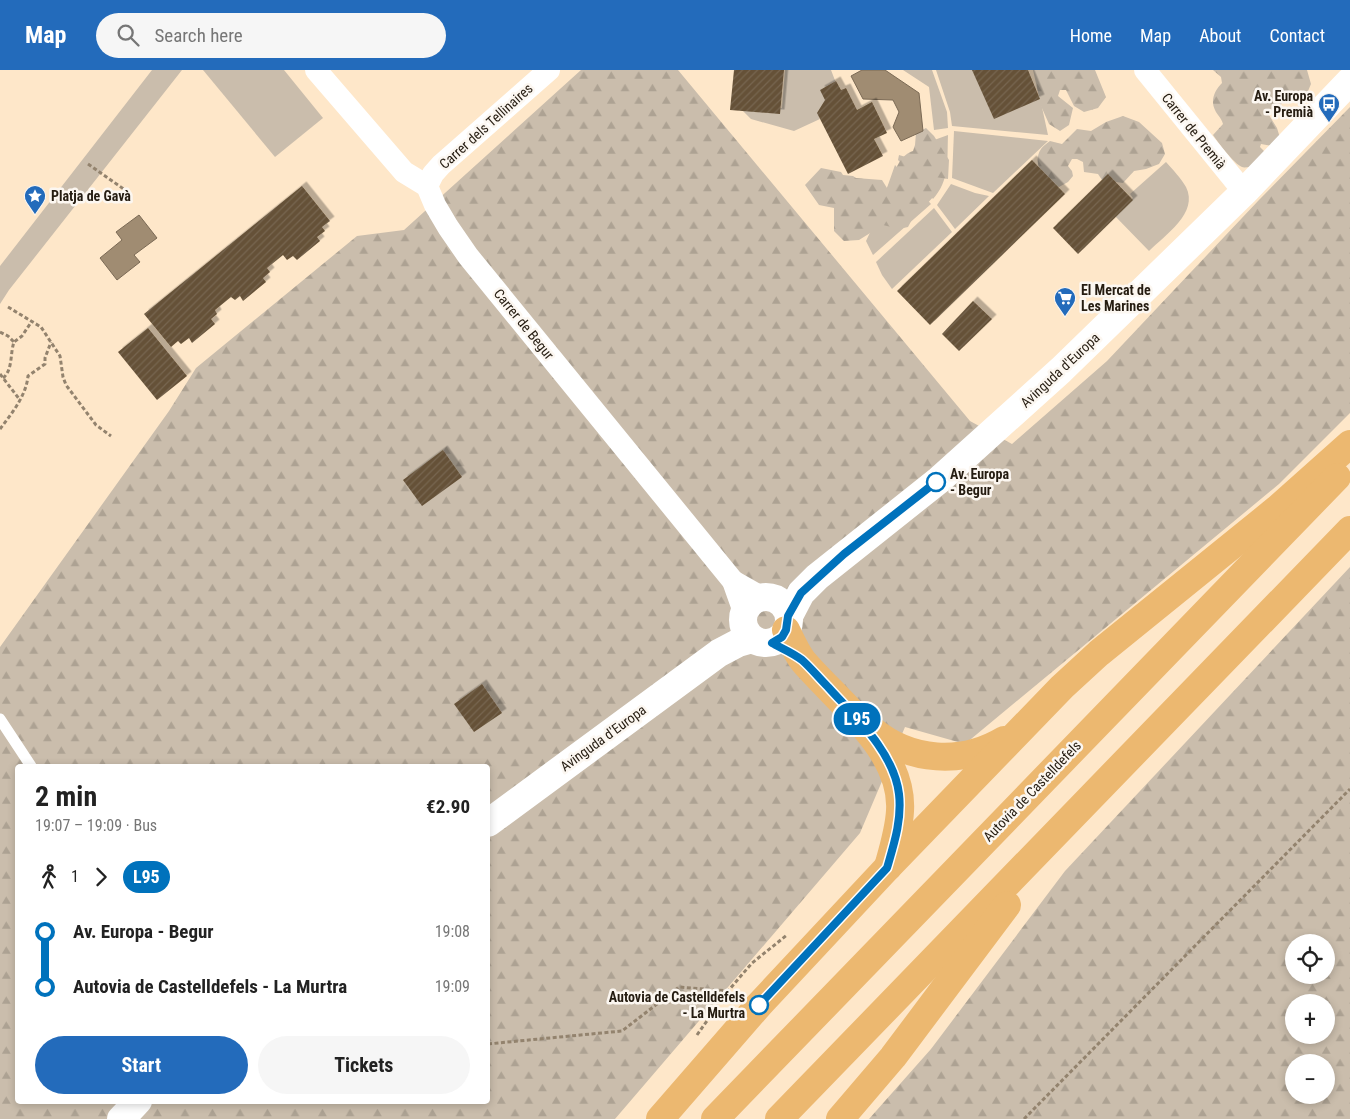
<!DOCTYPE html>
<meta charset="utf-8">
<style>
body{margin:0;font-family:"Roboto Condensed",sans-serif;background:#f6f6f6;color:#222;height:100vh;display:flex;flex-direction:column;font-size:19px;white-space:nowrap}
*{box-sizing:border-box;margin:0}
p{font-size:16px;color:#767676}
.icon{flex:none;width:28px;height:28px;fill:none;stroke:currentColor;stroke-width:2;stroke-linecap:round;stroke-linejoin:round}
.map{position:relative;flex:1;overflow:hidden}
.details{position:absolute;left:15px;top:694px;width:475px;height:340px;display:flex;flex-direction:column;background:#fff;border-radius:5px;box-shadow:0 2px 8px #0003}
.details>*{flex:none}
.badge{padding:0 10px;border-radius:16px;font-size:18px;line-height:32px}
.fabs{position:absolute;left:1285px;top:864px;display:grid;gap:10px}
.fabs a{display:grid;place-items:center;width:50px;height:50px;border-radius:50%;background:#fff;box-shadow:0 2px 8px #0003;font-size:25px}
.map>.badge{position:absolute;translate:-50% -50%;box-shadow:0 0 0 2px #fff}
.legs{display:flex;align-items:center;gap:8px;height:55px;padding:0 20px;font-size:16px}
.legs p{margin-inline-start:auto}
.headline{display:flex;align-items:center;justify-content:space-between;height:85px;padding:0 20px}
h1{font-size:28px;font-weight:700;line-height:38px}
.cta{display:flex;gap:10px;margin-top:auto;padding:10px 20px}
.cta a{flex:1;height:58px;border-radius:30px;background:#236bbb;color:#fff;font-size:20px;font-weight:700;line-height:58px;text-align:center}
.cta a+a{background:#f6f6f6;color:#222}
ul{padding:0 20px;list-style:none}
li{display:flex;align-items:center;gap:18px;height:55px;font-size:19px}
li i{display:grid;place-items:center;width:8px;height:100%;margin:0 6px;background:currentColor}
li i::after{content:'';width:12px;height:12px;margin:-6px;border:4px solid;border-radius:50%;background:#fff}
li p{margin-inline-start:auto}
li:first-child i{background:linear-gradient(#0000 50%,currentColor 0)}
li:last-child i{background:linear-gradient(currentColor 50%,#0000 0)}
header{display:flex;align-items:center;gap:30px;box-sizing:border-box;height:70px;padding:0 25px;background:#236bbb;color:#fff}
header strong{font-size:24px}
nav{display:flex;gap:28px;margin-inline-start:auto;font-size:18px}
.search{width:350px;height:45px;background:#f6f6f6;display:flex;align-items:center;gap:12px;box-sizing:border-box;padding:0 18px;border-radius:28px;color:#767676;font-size:19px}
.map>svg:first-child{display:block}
.grass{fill:#cabdac}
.forest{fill:url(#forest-firs);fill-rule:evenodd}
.water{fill:#a08c72;stroke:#7b6a55}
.building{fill:url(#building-hatch);filter:url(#shadow)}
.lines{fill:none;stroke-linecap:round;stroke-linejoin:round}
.path{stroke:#93836e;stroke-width:3;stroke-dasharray:4 2.5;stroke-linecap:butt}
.lane{stroke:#fff;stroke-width:11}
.street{stroke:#fff;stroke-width:22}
.secondary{stroke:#fff;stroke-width:28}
.highway{stroke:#ecb870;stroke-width:28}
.line-1-casing{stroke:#fff;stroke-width:11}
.line-1{stroke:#0072bc;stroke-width:8}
.stop-1-dot{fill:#fff;stroke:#0072bc;stroke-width:2.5}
.labels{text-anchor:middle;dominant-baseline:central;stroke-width:5;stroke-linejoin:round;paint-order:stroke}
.poi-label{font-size:14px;font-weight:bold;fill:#251c11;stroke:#fcf7f1;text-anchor:start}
.street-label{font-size:14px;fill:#251c11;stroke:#fcf7f1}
.stop-label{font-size:14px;font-weight:bold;fill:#251c11;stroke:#fcf7f1;text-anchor:start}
</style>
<header>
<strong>Map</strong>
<div class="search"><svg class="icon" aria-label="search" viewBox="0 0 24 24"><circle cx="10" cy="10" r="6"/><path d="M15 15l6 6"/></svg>Search here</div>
<nav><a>Home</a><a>Map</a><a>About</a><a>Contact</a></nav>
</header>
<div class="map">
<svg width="1350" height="1049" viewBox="0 0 1350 1049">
<defs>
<pattern id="forest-firs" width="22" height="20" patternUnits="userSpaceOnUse" patternTransform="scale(1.25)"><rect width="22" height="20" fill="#cabdac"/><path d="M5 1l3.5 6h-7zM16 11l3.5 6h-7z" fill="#ada293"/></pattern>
<pattern id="building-hatch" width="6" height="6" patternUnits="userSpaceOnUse" patternTransform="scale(1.25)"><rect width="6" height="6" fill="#655137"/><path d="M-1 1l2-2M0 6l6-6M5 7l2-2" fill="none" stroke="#776651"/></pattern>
<filter id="shadow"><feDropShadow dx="4.5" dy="-4.5" stdDeviation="0" flood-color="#0004"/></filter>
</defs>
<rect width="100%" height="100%" fill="#fee7c9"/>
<g class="grass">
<polygon points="152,0 182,0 9,220 0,234 0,196"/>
<polygon points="203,0 284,0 323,48 275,87"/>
<polygon points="785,0 831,0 836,13 831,40 819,47 820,49 794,61 751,49 737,35 782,38"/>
<polygon points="903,0 932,0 947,42 948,58 934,60 929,17"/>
<polygon points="936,0 974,0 1040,28 1048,65 952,56 950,42"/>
<polygon points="954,61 1048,71 993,123 952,108"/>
<path d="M948 65C947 90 950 110 933 129L917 109 898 90 899 85 919 91 926 73Z"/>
<path d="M1166 92C1173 100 1181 108 1186 117 1199 143 1165 165 1149 181L1114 145 1133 128 1130 124Z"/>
<polygon points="895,95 931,134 873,185 866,171 875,152"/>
<polygon points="951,114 975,123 989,126 955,159 937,135"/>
<polygon points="934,138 952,162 892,219 882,205 876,192"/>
</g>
<g class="forest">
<path d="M581 0H678L970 351 1012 374 1107 291 1258 131 1350 37V343L1279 414 965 674 905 657 860 763 615 1049H0V577L169 341 196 298 357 166 404 160ZM18 696H488V1031H18Z"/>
<polygon points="1033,0 1095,0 1106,27 1098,38 1084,42 1074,36 1066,20 1060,20 1058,26 1073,38 1069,55 1060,61 1049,54 1041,36"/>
<path d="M1213 0H1307L1311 14 1305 28 1299 31 1284 29 1279 38H1272L1269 45 1277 58 1281 71 1277 77 1261 74 1260 77 1265 82 1250 97C1247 97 1244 98 1242 97 1233 93 1218 72 1213 65L1223 54C1221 47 1217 45 1215 40 1210 30 1215 20 1222 13L1221 7Z"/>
<path d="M1123 46 1139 52 1162 73 1165 84 1159 94 1146 99 1134 101 1123 113 1102 110 1098 104 1084 102 1083 92 1077 89H1072L1068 96 1072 101 1073 106 1068 112 1059 117C1045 112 1031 94 1041 79 1043 76 1047 73 1050 71L1062 74 1077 59 1091 61 1106 52Z"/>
<path d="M926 58 934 66 949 90 948 109 929 106V113L934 126 925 136 917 140 908 157 899 159 883 155 859 170 844 171 834 161V138L819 135 805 115 821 98 841 102 843 105 853 106 856 108 882 110 887 118C895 105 897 86 913 81L915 75 916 63Z"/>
<path d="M1350 497V1049H869L931 979 1065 801ZM1294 872H1326V905H1294ZM1326 932V965H1294V932ZM1326 992V1025H1294V992Z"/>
</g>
<g class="water">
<polygon points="862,0 885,0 919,23 923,61 901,71 893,57 899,42 893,30 863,29 851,6"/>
<polygon points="139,145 157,168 134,185 140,192 117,210 100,188 122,170 116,162"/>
</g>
<g class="building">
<polygon points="734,0 784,0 780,44 730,40"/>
<polygon points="972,0 1028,0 1040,29 994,49"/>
<polygon points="836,11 841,20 846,18 857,40 872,32 887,63 874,69 883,86 848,104 817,43 825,30 820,20"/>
<polygon points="1032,90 1065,124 930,255 897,221"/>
<polygon points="1108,104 1133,130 1078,184 1053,158"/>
<polygon points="302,116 330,151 322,157 325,161 317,167 320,171 297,190 293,186 287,190 283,185 267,198 270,202 263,208 266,212 243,231 240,226 235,230 231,227 215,240 217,244 211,249 215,254 192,273 189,268 181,274 178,271 171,277 144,244"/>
<polygon points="973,231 992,249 959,281 942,264"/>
<polygon points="148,258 187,306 157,330 118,282"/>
<polygon points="443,380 462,407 422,436 403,410"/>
<polygon points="482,614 502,643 474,662 454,634"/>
</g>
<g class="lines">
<g class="path">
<polyline points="88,94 128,122"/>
<polyline points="8,237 41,257 60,286 63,307 66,315 96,355 111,366"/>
<polyline points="0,262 8,266 14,272"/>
<polyline points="0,304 20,330"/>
<path d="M3 308C13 300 10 283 14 272L22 266 32 251"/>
<path d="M0 359C12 343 26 326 28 306L45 294V288L51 272"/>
<polyline points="697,965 728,921 752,893 787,865"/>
<polyline points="488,974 622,961 679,917 728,921"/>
<polyline points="1024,1049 1350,719"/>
</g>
<polyline class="lane" points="0,649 31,696"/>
<g class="street">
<polyline points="316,0 404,102 427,116 435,135 448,157 468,186 733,511 744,542"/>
<polyline points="1145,0 1244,122"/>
<polyline points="427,116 433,104 441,95 549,0"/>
<polyline points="733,511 763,528"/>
</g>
<g class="secondary">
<circle cx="766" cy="550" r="23"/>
<polyline points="789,546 801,523 817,507 939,410 1061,300 1244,122 1350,11"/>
<polyline points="488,753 719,583 738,573 752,569"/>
<polyline points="121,1049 138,1031"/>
</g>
<g class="highway">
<path d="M786 560C791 570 796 582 803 591 838 632 904 681 900 741 899 760 893 779 888 797"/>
<path d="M872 660C910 692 962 695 1004 670"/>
<polyline points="660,1049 759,935 887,798 1062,617 1099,583 1277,439 1350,374"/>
<polyline points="715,1049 1337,407"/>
<polyline points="779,1049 1350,460"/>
<polyline points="840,1049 893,987 1007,835"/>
</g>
</g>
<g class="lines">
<g class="line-1-casing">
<path id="line-1" d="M759 935 887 798C894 774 902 750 899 724 894 682 855 647 828 617 819 608 811 598 802 590 793 583 781 578 772 573L782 567 786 560 788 546 801 523 844 484 936 412"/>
</g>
<use href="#line-1" class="line-1"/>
</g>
<defs>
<g id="bus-pin" transform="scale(1.125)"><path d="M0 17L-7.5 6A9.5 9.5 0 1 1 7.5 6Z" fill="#236bbb" stroke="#fcf7f1"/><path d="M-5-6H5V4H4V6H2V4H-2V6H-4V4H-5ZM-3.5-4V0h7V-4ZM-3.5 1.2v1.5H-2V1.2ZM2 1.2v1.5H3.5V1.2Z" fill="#fff"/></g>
<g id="sight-pin" transform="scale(1.125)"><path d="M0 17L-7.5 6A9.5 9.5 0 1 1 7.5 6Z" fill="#236bbb" stroke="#fcf7f1"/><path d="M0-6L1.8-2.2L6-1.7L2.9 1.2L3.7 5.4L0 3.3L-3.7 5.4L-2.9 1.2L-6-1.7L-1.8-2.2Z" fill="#fff"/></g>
<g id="supermarket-pin" transform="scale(1.125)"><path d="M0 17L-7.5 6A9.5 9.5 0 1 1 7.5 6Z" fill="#236bbb" stroke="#fcf7f1"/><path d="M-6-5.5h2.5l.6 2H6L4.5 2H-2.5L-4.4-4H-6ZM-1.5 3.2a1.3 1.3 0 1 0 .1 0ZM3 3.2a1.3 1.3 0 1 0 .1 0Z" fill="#fff"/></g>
</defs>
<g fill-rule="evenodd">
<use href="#bus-pin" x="1329" y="34"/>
<use href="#sight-pin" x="35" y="126"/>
<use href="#supermarket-pin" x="1065" y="228"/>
</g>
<g class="stop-1-dot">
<circle cx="936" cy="412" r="9"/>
<circle cx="759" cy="935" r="9"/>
</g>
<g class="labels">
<g class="poi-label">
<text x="1313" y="26" text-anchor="end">Av. Europa<tspan x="1313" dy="16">- Premià</tspan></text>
<text x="51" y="126">Platja de Gavà</text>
<text x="1081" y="220">El Mercat de<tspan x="1081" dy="16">Les Marines</tspan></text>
</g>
<g class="street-label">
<text transform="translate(486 56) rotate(-42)">Carrer dels Tellinaires</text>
<text transform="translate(1194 61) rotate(51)">Carrer de Premià</text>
<text transform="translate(524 254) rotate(51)">Carrer de Begur</text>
<text transform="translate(1060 300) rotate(-43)">Avinguda d'Europa</text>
<text transform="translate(603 668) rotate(-36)">Avinguda d'Europa</text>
<text transform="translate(1032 721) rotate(-46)">Autovia de Castelldefels</text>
</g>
<g class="stop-label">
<text x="950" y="404">Av. Europa<tspan x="950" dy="16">- Begur</tspan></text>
<text x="745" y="927" text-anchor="end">Autovia de Castelldefels<tspan x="745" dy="16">- La Murtra</tspan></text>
</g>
</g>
</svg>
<div class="fabs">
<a><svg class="icon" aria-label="locate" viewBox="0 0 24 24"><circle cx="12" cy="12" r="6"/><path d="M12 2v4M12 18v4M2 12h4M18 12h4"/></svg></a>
<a>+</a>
<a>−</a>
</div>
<b class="badge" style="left:857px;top:649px;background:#0072bc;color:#fff">L95</b>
<section class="details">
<div class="headline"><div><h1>2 min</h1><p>19:07 – 19:09 · Bus</p></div><b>€2.90</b></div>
<div class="legs"><svg class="icon" aria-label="walk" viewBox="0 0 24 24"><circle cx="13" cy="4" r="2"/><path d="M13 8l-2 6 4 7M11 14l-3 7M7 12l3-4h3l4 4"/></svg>1<svg class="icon" aria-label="forward" viewBox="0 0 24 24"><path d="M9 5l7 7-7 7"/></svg><b class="badge" style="background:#0072bc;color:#fff">L95</b></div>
<ul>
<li><i style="color:#0072bc"></i><b>Av. Europa - Begur</b><p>19:08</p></li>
<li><i style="color:#0072bc"></i><b>Autovia de Castelldefels - La Murtra</b><p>19:09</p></li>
</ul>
<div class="cta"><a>Start</a><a>Tickets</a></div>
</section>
</div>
